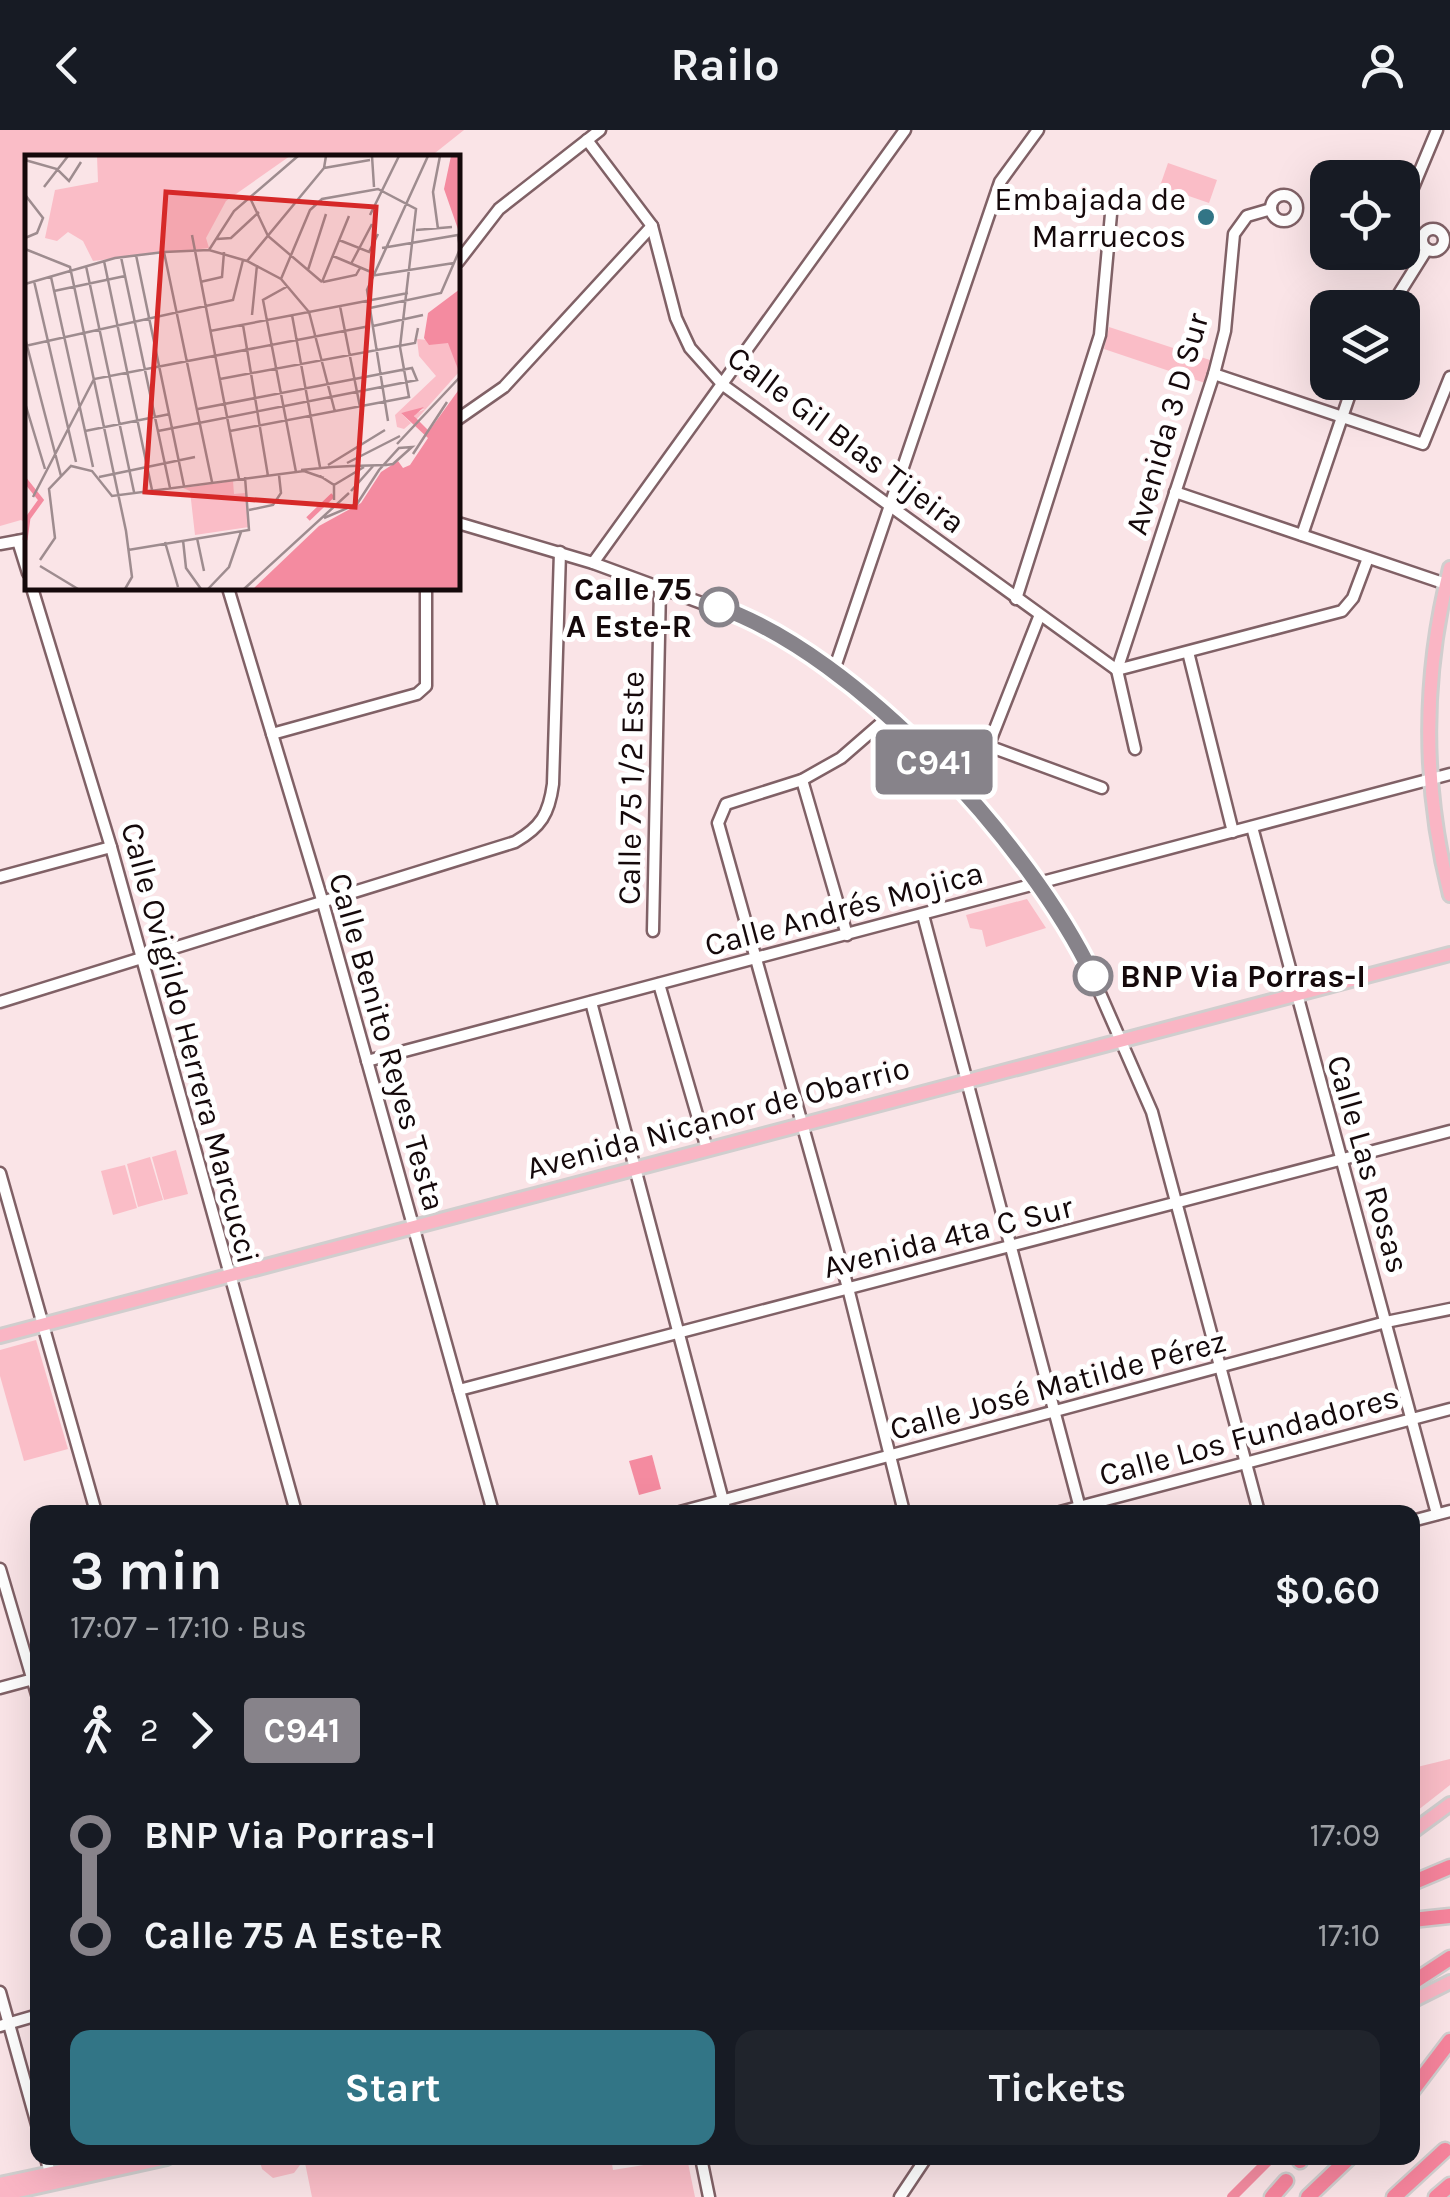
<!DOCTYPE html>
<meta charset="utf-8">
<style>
body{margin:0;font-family:Karla,sans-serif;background:#20242c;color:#f1f3f6;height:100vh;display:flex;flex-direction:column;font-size:38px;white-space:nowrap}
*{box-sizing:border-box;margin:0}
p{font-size:32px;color:#9ea1a6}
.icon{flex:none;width:55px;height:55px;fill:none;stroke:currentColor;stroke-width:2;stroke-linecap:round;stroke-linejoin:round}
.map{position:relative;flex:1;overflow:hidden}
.drawer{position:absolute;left:30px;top:1375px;width:1390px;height:660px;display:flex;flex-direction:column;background:#171b24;border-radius:20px;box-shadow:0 10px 40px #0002}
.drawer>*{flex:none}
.badge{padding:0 20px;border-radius:8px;font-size:35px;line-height:65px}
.tools{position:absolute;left:1310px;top:30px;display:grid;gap:20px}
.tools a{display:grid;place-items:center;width:110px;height:110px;border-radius:20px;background:#171b24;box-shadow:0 10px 40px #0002;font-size:50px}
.map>.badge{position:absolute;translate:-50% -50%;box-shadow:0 0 0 5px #fff}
.legs{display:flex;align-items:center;gap:15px;height:110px;padding:0 40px;font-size:32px}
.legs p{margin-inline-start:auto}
.summary{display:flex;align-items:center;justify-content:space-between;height:170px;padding:0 40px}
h1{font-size:55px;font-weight:700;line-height:75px}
.primary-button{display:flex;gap:20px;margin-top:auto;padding:20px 40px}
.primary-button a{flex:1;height:115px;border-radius:20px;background:#327586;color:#fff;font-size:40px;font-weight:700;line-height:115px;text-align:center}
.primary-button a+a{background:#20242c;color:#f1f3f6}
ul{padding:0 40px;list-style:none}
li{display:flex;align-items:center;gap:35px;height:100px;font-size:38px}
li i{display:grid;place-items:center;width:15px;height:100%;margin:0 12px;background:currentColor}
li i::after{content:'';width:25px;height:25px;margin:-12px;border:8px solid;border-radius:50%;background:#171b24}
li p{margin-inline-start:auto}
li:first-child i{background:linear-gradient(#0000 50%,currentColor 0)}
li:last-child i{background:linear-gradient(currentColor 50%,#0000 0)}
header{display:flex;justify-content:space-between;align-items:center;height:130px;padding:0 40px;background:#171b24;font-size:45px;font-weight:700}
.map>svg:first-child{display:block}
.green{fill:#fabdc7}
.water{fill:#f48ba0}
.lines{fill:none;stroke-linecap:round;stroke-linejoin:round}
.canal{stroke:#f48ba0;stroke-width:10}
.minor-casing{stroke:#806166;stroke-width:15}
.major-casing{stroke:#d0cece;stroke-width:18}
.highway-casing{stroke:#d0cece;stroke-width:19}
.minor{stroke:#fff;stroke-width:10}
.major{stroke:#fab5c4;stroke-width:12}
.highway{stroke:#f6849c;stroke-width:14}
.line-1-casing{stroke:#fff;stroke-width:22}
.line-1{stroke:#87838a;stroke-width:15}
.poi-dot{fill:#327586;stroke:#fff;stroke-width:4}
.stop-1-dot{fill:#fff;stroke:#87838a;stroke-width:5}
.labels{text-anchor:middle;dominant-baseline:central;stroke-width:10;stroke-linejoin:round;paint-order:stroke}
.poi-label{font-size:32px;fill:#15090b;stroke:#fff;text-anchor:end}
.street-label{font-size:32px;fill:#15090b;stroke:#fff}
.stop-label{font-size:32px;font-weight:bold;fill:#15090b;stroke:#fff;text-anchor:end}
.inset-river{fill:none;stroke:#f48ba0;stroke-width:5}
.inset-road{fill:none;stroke:#9e8c8f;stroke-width:2.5}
.view{fill:#d62828;fill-opacity:0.15;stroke:#d62828;stroke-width:5}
.inset-edge{fill:none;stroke:#15090b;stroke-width:5}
</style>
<header><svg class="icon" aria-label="back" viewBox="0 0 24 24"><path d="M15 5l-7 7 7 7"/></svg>Railo<svg class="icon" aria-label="person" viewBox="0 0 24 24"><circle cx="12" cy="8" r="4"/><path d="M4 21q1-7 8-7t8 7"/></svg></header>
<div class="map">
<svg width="1450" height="2067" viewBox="0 0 1450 2067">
<rect width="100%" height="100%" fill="#fae4e7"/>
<g class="green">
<polygon points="0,0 464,0 430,27 28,28 27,394 21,390 0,396"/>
<polygon points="1168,33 1217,50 1209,73 1160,56"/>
<polygon points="1109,197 1210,230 1205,253 1104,219"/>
<polygon points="1027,769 1046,798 986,817 982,800 970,798 966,785"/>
<polygon points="176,1020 188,1064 164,1070 152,1027"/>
<polygon points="150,1027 163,1070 138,1077 127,1034"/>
<polygon points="125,1035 137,1078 113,1085 101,1041"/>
<polygon points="36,1210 68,1319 24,1331 0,1246 0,1220"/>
<polygon points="1450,1629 1450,1655 1413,1684 1413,1638"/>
<polygon points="259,2028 299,2028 300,2035 294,2043 273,2048 262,2039"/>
<polygon points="304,2028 611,2028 613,2040 687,2028 695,2067 312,2067"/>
</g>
<polygon class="water" points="652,1325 661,1359 639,1365 629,1331"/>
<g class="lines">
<polyline class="canal" points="1232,2067 1271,2028"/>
<g class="minor-casing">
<g id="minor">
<polyline points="587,10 652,96 676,188 690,218 723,255 1117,540"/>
<polyline points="1412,60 1437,0"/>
<circle cx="1284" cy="78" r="13"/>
<circle cx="1433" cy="110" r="11"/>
<polyline points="458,132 499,79 600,0"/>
<polyline points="1390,178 1427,119"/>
<polyline points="1214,244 1423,314 1450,247"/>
<polyline points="458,289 504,257 652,96"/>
<polyline points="1175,362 1446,454"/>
<polyline points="458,393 593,433 767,497 833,543 887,588 998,698 1040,753 1085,829 1152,982 1259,1382"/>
<polyline points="1302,405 1354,252"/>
<polyline points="18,411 28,443"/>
<polyline points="0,414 28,409"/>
<polyline points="593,433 905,0"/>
<polyline points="32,458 111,717 296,1382"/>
<polyline points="228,458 323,773 493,1382"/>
<polyline points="1016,469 1100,205 1112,73"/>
<polyline points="1188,522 1233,702"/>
<polyline points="1117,540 1214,244 1225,201 1234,104 1247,86 1271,79"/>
<polyline points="1117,540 1342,481 1353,468 1368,428"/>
<polyline points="1117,540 1135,619"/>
<polyline points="833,543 1000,52 1038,0"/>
<polyline points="887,588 841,628 802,650 726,674 718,693 848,1158 904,1382"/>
<polyline points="272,604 417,564 426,556 426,458"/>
<polyline points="991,617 1102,658"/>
<polyline points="802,650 847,805"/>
<polyline points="969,665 1039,487"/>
<polyline points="1252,697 1437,1384"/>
<polyline points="0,747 111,717"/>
<polyline points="923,785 1081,1382"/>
<polyline points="653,801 660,457"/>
<polyline points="659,854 707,1019"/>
<path d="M0 872 515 712C541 697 549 684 553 654L560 422"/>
<polyline points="591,872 726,1382"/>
<polyline points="367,931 1450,644"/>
<polyline points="0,1043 96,1382"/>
<polyline points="459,1260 1450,1001"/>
<polyline points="680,1382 1386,1192 1450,1179"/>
<polyline points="1060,1382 1450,1279"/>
<polyline points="1412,1391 1450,1381"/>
<polyline points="0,1439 38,1568"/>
<polyline points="0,1558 37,1548"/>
<polyline points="0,1862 38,1998"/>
<polyline points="0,1896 38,1885"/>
<polyline points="46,2028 52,2051"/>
<polyline points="701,2028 709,2067"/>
<polyline points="900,2067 926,2028"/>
</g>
</g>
<g class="major-casing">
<g id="major">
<path d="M1450 438C1422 548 1422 655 1450 765"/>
<polyline points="0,1206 1450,824"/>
<polyline points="1412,1702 1450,1674"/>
<polyline points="1412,1871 1450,1852"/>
<polyline points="0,2054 122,2028"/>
<polyline points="0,2065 167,2028"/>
</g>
</g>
<g class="highway-casing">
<g id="highway">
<polyline points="1412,1753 1450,1737"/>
<polyline points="1412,1790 1450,1786"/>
<polyline points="1412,1853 1450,1828"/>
<polyline points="1412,1961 1450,1911"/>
<polyline points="1300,2031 1301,2028"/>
<polyline points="1272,2067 1286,2051"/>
<polyline points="1308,2067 1349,2028"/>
<polyline points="1394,2067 1445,2020"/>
<polyline points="1436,2067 1450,2055"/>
</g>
</g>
<use href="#minor" class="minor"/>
<use href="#major" class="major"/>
<use href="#highway" class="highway"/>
</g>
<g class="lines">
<g class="line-1-casing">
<path id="line-1" d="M719 477C858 526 1030 714 1093 846"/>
</g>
<use href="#line-1" class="line-1"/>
</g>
<circle class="poi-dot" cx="1206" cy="87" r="10"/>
<g class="stop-1-dot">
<circle cx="719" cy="477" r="18"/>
<circle cx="1093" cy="846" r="18"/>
</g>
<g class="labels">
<g class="poi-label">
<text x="1186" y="69">Embajada de<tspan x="1186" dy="37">Marruecos</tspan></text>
</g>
<g class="street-label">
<text transform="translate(1167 294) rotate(-74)">Avenida 3 D Sur</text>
<text transform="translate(846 310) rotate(37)">Calle Gil Blas Tijeira</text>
<text transform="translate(631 658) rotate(-89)">Calle 75 1/2 Este</text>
<text transform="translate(844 779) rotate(-15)">Calle Andrés Mojica</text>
<text transform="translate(387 912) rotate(74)">Calle Benito Reyes Testa</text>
<text transform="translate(190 913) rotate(75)">Calle Ovigildo Herrera Marcucci</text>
<text transform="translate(718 988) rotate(-15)">Avenida Nicanor de Obarrio</text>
<text transform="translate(1368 1034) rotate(74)">Calle Las Rosas</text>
<text transform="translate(948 1107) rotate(-14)">Avenida 4ta C Sur</text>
<text transform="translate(1058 1255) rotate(-15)">Calle José Matilde Pérez</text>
<text transform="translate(1249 1306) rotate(-15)">Calle Los Fundadores</text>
</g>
<g class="stop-label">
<text x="692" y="459">Calle 75<tspan x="692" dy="37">A Este-R</tspan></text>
<text x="1120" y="846" text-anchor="start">BNP Via Porras-I</text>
</g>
</g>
<g transform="translate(25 25)">
<rect width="435" height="435" fill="#fae4e7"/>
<path d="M72 1H265L201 46 181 83 184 93 68 106 58 86 43 77 32 86 20 83 30 35 73 27ZM392 184 424 187 434 217 391 265 389 259 400 254 376 258 386 268 379 274 372 272 370 260 411 221 394 201ZM208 326 209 339 220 338 224 372 170 380 165 336 158 333Z" fill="#fabdc7"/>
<path d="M426 1H435V80L419 34ZM435 134V216L434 217 423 188 404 190 399 183 403 158ZM435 233V434H228L294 371 336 348 356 317 373 306 378 313 385 310 403 283 376 258 399 252 389 261 404 276Z" fill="#f48ba0"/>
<path class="inset-river" d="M0 325 16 345 3 363 0 385M283 364 308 340"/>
<path class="inset-road" d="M347 1 349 32M0 5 32 14 44 26 56 7M299 13 345 5M19 32 43 1M226 45 243 81 297 127M345 60 374 1M413 74 408 37 415 1M391 75 427 72M167 80 214 324M0 83 12 78 18 63 1 41M192 84 206 83 234 57M314 85 344 97 353 79M357 93 433 80 435 93M0 94 45 112 101 376 107 422 100 434M184 95 209 56 273 1M139 97 187 327M111 100 159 331M308 101 346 117M96 102 145 333M79 106 127 335M222 106 299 13 301 1M326 109 347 69M61 111 109 337M283 115 301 59M345 121 429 108M26 122 68 312M9 126 51 307M175 127 197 122 199 97M297 127 324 61M298 127 331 120 335 113M0 129 90 103 139 97 184 95 222 106 256 124 284 157 310 257M263 131 238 145 271 317M29 136 100 121M315 151 335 252M345 153 416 138 435 94M227 160 232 110M267 160 295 312M218 170 243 321M348 171 398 160M185 176 383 138M0 183 36 321M0 191 208 145 218 105M195 224 390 188 393 173M0 248 20 314M363 266 342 135 403 1M60 276 145 259M133 276 392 225 387 213 173 254M205 276 384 242 375 192 391 54 353 34 297 44 285 55 256 124M372 289 435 222M388 299 422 247M322 308 375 281M303 310 360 275M276 315 307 312 327 311 361 310 368 309 387 292 374 293 354 315 332 349 299 363M295 321 309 330V345M74 322 170 302M309 330 339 312M326 336 349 310M8 342 69 224 345 171M224 355 248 350 256 338 254 320M172 383 179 416M158 385 161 413 176 434M140 387 153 432M103 395 224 375 220 322M15 405 30 383 24 334 46 311 67 316 87 341 279 316 299 323M15 411 53 434M183 434 204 412 216 377M219 434 324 338"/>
<path class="view" d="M141 37 351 52 330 352 120 337Z"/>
<rect width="435" height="435" class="inset-edge"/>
</g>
</svg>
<div class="tools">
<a><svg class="icon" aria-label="locate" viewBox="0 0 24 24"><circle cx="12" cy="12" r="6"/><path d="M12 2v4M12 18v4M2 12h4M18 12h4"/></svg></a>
<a><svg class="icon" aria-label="layers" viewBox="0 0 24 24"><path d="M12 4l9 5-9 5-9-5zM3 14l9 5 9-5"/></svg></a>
</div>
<b class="badge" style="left:934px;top:632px;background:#87838a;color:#fff">C941</b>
<section class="drawer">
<div class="summary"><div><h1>3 min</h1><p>17:07 – 17:10 · Bus</p></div><b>$0.60</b></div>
<div class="legs"><svg class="icon" aria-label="walk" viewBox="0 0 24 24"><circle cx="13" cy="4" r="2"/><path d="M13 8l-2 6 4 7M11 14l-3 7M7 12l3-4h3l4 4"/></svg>2<svg class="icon" aria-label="forward" viewBox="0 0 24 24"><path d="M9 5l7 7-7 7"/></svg><b class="badge" style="background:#87838a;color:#fff">C941</b></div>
<ul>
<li><i style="color:#87838a"></i><b>BNP Via Porras-I</b><p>17:09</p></li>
<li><i style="color:#87838a"></i><b>Calle 75 A Este-R</b><p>17:10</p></li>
</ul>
<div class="primary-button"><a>Start</a><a>Tickets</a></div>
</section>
</div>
